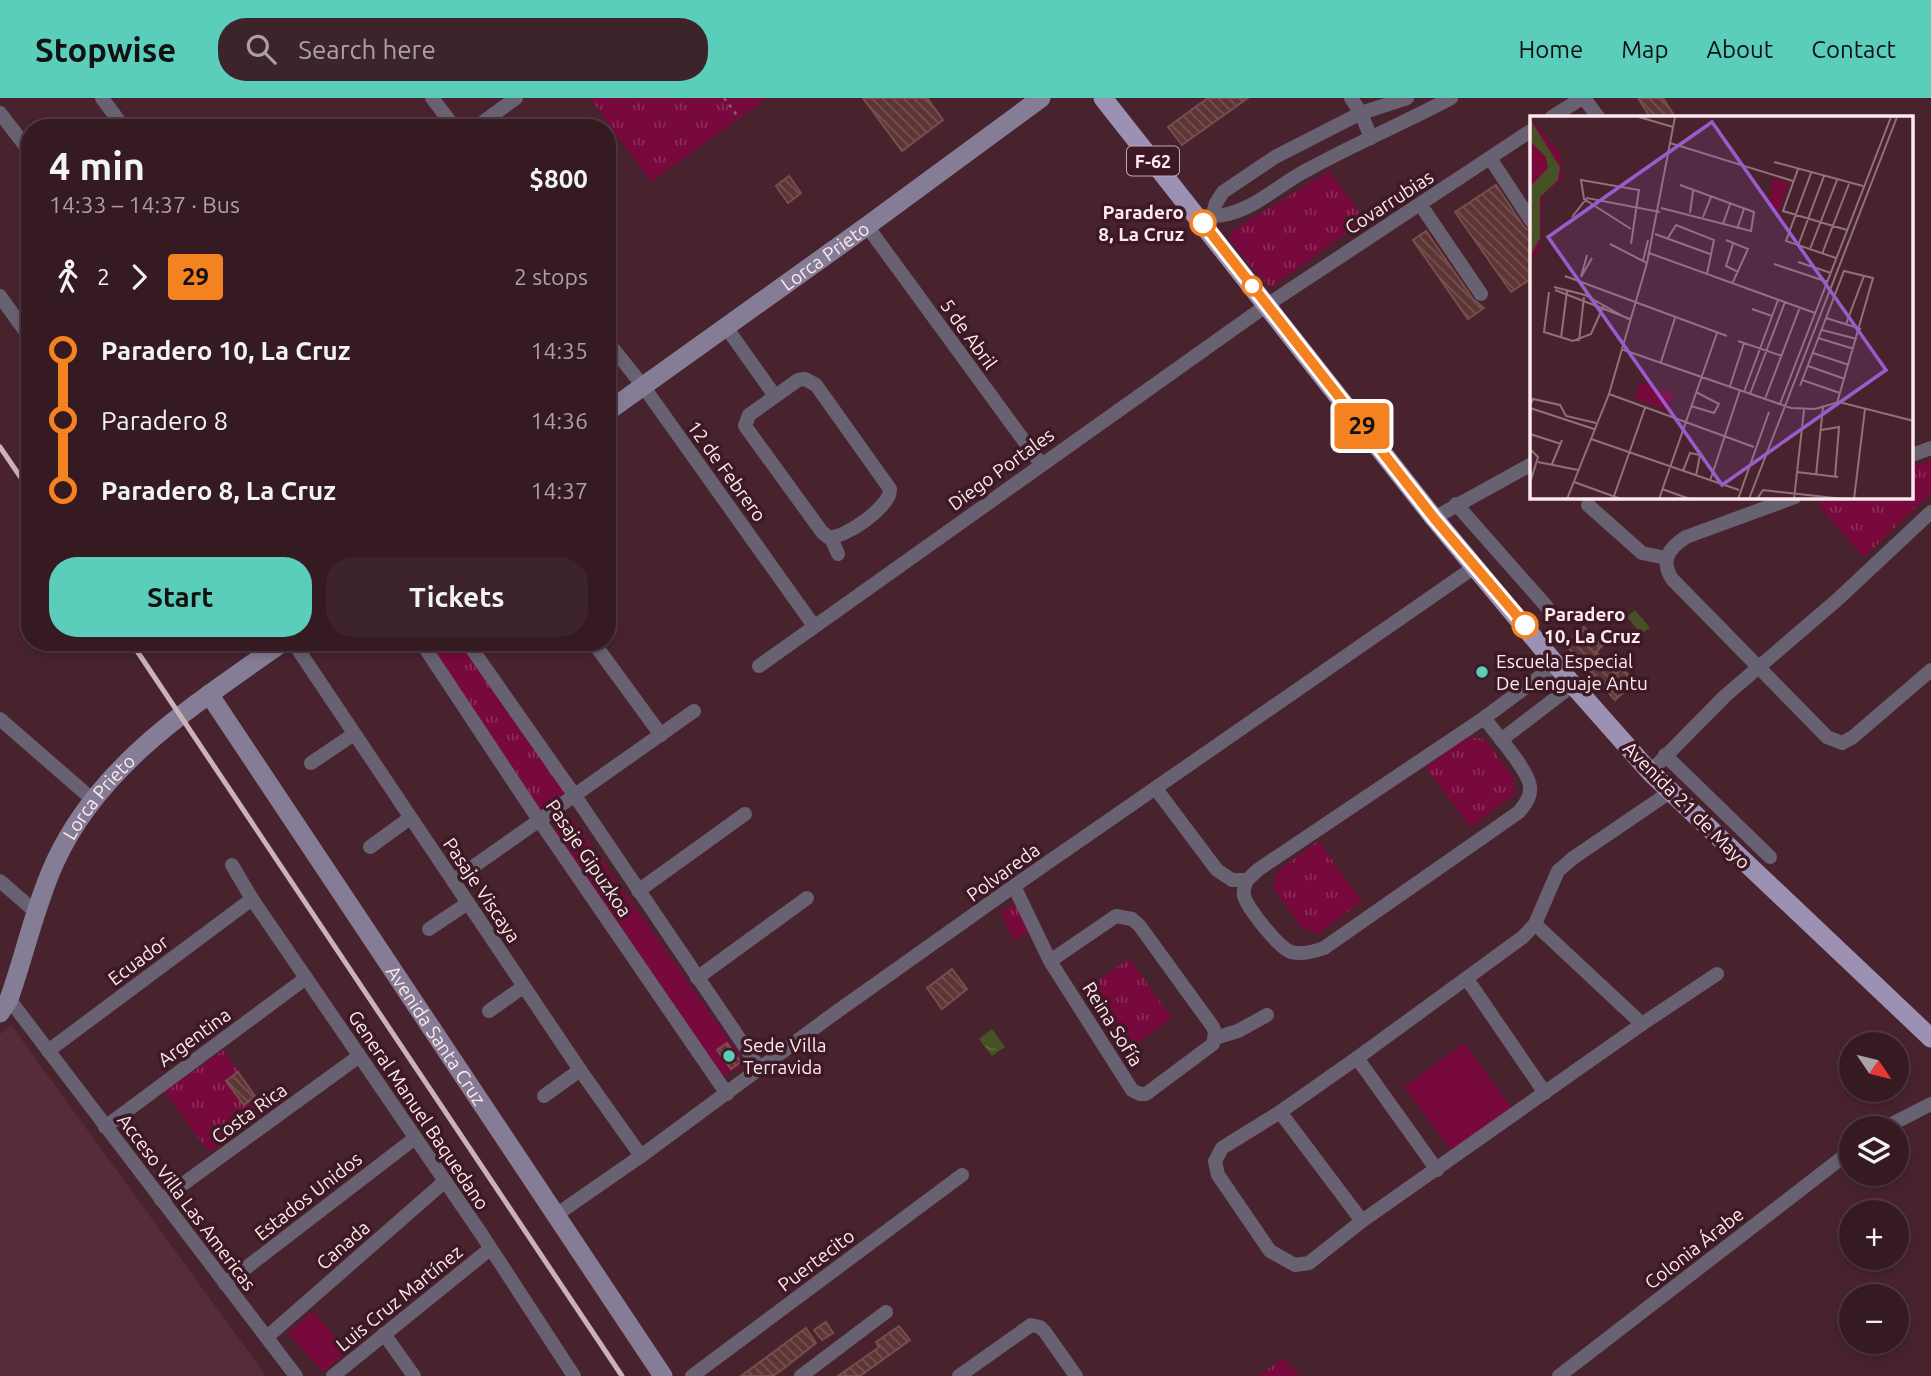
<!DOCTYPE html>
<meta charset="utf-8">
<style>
body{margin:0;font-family:Ubuntu,sans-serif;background:#3d232a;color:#f1f3f6;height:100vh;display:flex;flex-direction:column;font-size:26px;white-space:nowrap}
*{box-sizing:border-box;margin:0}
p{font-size:23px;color:#aaa1a5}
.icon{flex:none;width:38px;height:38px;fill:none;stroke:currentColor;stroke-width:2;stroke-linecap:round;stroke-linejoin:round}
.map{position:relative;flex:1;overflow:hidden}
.details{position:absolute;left:21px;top:21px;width:595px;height:532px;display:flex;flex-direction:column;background:#361a22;border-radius:28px;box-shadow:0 4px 10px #0003,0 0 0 2px #503840}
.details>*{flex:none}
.badge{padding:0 14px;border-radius:5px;font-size:24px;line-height:46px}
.needle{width:46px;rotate:125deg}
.buttons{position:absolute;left:1839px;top:934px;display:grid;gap:14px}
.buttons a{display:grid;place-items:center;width:70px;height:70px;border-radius:50%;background:#361a22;box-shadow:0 4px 10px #0003,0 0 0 2px #503840;font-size:35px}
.map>.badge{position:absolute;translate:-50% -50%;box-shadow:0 0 0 4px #fff}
.legs{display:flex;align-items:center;gap:10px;height:77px;padding:0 28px;font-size:23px}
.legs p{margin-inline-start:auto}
.overview{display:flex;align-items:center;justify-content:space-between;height:119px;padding:0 28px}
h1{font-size:38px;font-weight:600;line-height:52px}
.cta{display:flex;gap:14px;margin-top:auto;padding:14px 28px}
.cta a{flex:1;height:80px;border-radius:28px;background:#5bcebb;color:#111;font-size:28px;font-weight:600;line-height:80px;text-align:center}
.cta a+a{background:#3d232a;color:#f1f3f6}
ul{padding:0 28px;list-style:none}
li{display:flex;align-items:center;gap:24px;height:70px;font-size:26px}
li i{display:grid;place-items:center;width:10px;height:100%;margin:0 9px;background:currentColor}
li i::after{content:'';width:18px;height:18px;margin:-9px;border:5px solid;border-radius:50%;background:#361a22}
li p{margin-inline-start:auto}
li:first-child i{background:linear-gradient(#0000 50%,currentColor 0)}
li:last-child i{background:linear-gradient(currentColor 50%,#0000 0)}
header{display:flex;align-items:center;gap:42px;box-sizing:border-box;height:98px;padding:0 35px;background:#5bcebb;color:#111}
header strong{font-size:33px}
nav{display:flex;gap:38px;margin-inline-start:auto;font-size:24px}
.search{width:490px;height:63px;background:#3d232a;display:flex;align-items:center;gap:18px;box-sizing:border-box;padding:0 24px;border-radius:28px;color:#aaa1a5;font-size:26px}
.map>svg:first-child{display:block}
.built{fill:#572b3a}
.grass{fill:url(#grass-tufts)}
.green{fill:#78093d}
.water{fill:url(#water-ripples)}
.building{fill:url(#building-back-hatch);stroke:#784d4c;stroke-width:2}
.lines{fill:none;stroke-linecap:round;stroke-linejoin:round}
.path{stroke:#7f5f68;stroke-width:2.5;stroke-dasharray:3.5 5;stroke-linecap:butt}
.minor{stroke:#676172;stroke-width:14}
.secondary{stroke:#857c96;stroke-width:19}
.primary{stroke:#9c91b2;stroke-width:19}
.rail{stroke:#cbb2b9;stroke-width:5}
.line-1-casing{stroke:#fff;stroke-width:16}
.line-1{stroke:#f58220;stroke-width:10}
.stop-1-dot{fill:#fff;stroke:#f58220;stroke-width:3.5}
.poi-dot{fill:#5bcebb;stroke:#3d1925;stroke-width:2.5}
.labels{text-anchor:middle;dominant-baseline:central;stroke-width:7;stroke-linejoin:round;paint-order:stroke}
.shield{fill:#3d1925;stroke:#c3abb2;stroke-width:2}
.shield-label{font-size:18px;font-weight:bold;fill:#fde9ee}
.street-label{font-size:19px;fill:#fde9ee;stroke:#3d1925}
.stop-label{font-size:19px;font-weight:bold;fill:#fde9ee;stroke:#3d1925;text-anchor:end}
.poi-label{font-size:19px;fill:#fde9ee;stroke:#3d1925;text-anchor:start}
.inset-road{fill:none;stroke:#90727b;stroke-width:2}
.view{fill:#9c5bcb;fill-opacity:0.15;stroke:#9c5bcb;stroke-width:3.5}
.inset-edge{fill:none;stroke:#fde9ee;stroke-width:3.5}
</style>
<header>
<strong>Stopwise</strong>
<div class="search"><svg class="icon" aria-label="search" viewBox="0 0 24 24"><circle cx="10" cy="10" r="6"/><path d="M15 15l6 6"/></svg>Search here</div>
<nav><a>Home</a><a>Map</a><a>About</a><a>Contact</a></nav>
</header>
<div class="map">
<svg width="1931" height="1278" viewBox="0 0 1931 1278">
<defs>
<pattern id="grass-tufts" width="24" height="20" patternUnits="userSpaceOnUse" patternTransform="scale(1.75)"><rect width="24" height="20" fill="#78093d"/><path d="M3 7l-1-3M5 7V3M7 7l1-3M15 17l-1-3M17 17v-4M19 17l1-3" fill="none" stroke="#8c2d59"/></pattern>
<pattern id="water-ripples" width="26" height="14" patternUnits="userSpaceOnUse" patternTransform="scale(1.75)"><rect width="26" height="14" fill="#465125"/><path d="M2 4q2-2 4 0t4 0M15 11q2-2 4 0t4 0" fill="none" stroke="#626a45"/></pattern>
<pattern id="building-back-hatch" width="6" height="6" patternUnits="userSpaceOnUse" patternTransform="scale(1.75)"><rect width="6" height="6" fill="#5d3535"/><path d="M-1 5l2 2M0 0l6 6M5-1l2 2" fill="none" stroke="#755253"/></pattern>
</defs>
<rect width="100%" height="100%" fill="#48232e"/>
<polygon class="built" points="11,927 266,1278 0,1278 0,936"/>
<g class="grass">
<polygon points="590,0 767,0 651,84"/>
<polygon points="1329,73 1365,122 1270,190 1229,142 1232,133"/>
<polygon points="1931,362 1931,395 1864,459 1817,406 1835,399 1912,399 1912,369"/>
<polygon points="421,544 467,544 575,698 539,722"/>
<polygon points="1467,639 1484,641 1513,678 1515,696 1470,729 1426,669"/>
<polygon points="1318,743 1362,803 1318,836 1301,829 1274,791 1277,774"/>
<polygon points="1025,799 1039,829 1013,842 1001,814"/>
<polygon points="1129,860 1172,920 1132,949 1090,889"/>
<polygon points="223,952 267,1012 209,1054 165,994"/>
<polygon points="1283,1261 1300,1278 1257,1278"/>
</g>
<g class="green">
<polygon points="573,721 746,966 723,979 554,734"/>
<polygon points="1464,945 1512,1010 1452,1054 1404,989"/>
<polygon points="312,1213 348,1253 323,1274 288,1235"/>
</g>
<g class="water">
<polygon points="1635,512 1650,530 1641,536 1627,519"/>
<polygon points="992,931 1005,949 992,958 979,941"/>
</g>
<g class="building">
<polygon points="863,0 927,0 943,22 902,53"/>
<polygon points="1208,0 1248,0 1182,47 1168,29"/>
<polygon points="1638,0 1663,0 1675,19 1650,19"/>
<polygon points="789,78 801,95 788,105 776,88"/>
<polygon points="1496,87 1524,129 1532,135 1532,180 1511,194 1455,114"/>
<polygon points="1426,133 1473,201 1484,210 1468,221 1413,142"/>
<polygon points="1584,529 1602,548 1596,554 1616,576 1622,570 1635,584 1615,602 1565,546"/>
<polygon points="952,871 967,891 942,911 927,890"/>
<polygon points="727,945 741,964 731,971 717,952"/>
<polygon points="238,974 255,998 244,1007 226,983"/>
<polygon points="826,1224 833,1235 822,1242 814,1232"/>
<polygon points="899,1228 910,1242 860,1278 838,1278 875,1252 879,1249 876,1244"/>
<polygon points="806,1230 816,1245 787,1268 773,1278 741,1278"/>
</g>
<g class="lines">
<polyline class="path" points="724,0 739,20"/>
<g class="minor">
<polyline points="102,0 124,30"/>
<polyline points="432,0 455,30"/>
<polyline points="1351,0 1361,15 1371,40"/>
<polyline points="1584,0 1598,19"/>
<polyline points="0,15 30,54"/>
<polyline points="1552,19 1582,0"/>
<polyline points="475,30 516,0"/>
<polyline points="1490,60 1532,124"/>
<polyline points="1420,106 1481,196"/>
<path d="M1212 118C1248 118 1276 88 1307 72 1354 46 1404 25 1451 0"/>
<polyline points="1207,122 1212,118 1216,105 1223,94 1275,59 1361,15 1407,0"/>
<polyline points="867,128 1041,366"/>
<polyline points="0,198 30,240"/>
<polyline points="726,229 775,298"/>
<polyline points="607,243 643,288 814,528"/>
<path d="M805 281 816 287 890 391C891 408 845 441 828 439L822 434 745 328 749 317 798 282Z"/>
<polyline points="1912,357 1931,350"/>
<path d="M1795 399 1686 439C1669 450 1660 462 1672 481L1827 639 1842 645 1853 639 1931 572"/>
<polyline points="1456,406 1547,509"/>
<polyline points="1588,407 1642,455 1666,460"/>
<polyline points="1434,420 1532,366"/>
<polyline points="831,440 838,456"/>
<polyline points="293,544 580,972 641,1058"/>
<polyline points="421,544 539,722 727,996"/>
<polyline points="467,544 575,698 760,971"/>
<polyline points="593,544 661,637"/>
<polyline points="759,568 1267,207 1532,32"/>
<polyline points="0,621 93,702"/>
<polyline points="1501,642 1573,587"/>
<polyline points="1665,657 1770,759"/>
<polyline points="311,665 354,636"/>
<polyline points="1650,674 1725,598 1837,502 1931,414"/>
<polyline points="1156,691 1217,772 1232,782 1247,782"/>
<polyline points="1670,694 1573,760 1558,773 1535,826 1523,839 1357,960 1280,1014 1222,1050 1215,1063 1218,1077 1270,1153 1295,1167 1309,1165 1362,1123 1642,926 1717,876"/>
<polyline points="370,749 410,720"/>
<polyline points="232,767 252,801 482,1137 574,1278"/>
<path d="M1247 782C1245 787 1243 793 1244 798 1248 811 1279 850 1291 854 1302 857 1313 854 1324 850L1519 714C1525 707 1531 699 1530 689 1530 674 1494 633 1484 620"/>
<polyline points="1247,782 1259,771 1484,620 1557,566"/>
<polyline points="0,783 37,815"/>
<polyline points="453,783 694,613"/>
<polyline points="1014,788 1050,863 1132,992 1140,996 1146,996 1213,946 1215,935 1213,929 1139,827 1132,821 1116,818 1050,863"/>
<polyline points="638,793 745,716"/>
<polyline points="1535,826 1642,926"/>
<polyline points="429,831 468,805"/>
<polyline points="697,880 807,800"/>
<polyline points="1467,881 1545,995"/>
<polyline points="9,901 296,1278"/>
<polyline points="489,913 523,889"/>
<polyline points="1215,940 1238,933 1267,917"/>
<polyline points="48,953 252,801"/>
<polyline points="1357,960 1437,1072"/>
<polyline points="544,998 580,972"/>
<polyline points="1280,1014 1362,1123"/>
<polyline points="105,1029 306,880"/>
<polyline points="1882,1031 1931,1006"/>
<polyline points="161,1102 358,959"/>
<polyline points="556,1117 641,1058 828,920 1014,788 1476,468"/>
<polyline points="225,1186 415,1040"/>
<polyline points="384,1236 414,1278"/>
<polyline points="267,1239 444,1084"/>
<polyline points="333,1278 490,1151"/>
<polyline points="692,1278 962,1077"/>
<polyline points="801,1278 886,1214"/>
<polyline points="959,1278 1031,1227 1040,1229 1045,1234 1076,1278"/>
<polyline points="1559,1278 1852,1052"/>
</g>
<g class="secondary">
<path id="s1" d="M607 314 867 128 1041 0"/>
<path id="s2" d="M209 596 663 1278"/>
<path id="s3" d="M0 915 9 901C25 856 35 808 55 764 101 664 196 606 283 544"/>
</g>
<polyline class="primary" points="1103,0 1434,420 1573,587 1650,674 1931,940"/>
<g class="rail">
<polyline points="0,349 30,393"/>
<polyline points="131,544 622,1278"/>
</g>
</g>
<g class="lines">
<g class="line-1-casing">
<polyline id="line-1" points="1203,125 1434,420 1525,527"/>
</g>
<use href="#line-1" class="line-1"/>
</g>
<g class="stop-1-dot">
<circle cx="1203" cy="125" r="12"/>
<circle cx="1252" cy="188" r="9"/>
<circle cx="1525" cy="527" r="12"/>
</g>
<g class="poi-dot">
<circle cx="1482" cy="574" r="7"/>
<circle cx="729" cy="958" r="7"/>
</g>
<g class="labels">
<rect class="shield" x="1127" y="48.5" width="52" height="29" rx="5"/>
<g class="shield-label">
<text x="1153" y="63">F-62</text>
</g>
<g class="street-label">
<text transform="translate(1389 104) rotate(-33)">Covarrubias</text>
<text stroke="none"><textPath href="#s1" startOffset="268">Lorca Prieto</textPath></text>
<text transform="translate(969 236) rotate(54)">5 de Abril</text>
<text transform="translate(1001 371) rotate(-36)">Diego Portales</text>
<text transform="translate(727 373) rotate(54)">12 de Febrero</text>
<text stroke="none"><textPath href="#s3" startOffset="240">Lorca Prieto</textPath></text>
<text transform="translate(1687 707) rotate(45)">Avenida 21 de Mayo</text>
<text transform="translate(589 760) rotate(56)">Pasaje Gipuzkoa</text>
<text transform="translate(1003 774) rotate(-36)">Polvareda</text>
<text transform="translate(482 792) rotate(56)">Pasaje Viscaya</text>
<text transform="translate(138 862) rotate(-37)">Ecuador</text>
<text transform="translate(1113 926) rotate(58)">Reina Sofía</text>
<text stroke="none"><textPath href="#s2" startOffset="410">Avenida Santa Cruz</textPath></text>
<text transform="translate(194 939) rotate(-36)">Argentina</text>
<text transform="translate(419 1012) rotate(56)">General Manuel Baquedano</text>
<text transform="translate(249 1015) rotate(-36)">Costa Rica</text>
<text transform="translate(308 1098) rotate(-38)">Estados Unidos</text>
<text transform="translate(187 1104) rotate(53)">Acceso Villa Las Americas</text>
<text transform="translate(343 1147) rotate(-41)">Canada</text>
<text transform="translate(1694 1150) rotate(-38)">Colonia Árabe</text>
<text transform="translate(816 1162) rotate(-37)">Puertecito</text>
<text transform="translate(399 1200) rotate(-39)">Luis Cruz Martínez</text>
</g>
<g class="stop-label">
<text x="1184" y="114">Paradero<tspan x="1184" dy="22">8, La Cruz</tspan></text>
<text x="1544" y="516" text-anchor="start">Paradero<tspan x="1544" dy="22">10, La Cruz</tspan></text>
</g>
<g class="poi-label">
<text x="1496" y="563">Escuela Especial<tspan x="1496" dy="22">De Lenguaje Antu</tspan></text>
<text x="743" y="947">Sede Villa<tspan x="743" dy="22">Terravida</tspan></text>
</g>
</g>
<g transform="translate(1530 18)">
<rect width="383" height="383" fill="#48232e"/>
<path d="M243 62 259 66 249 95 239 91ZM110 266 144 278 138 294 104 283Z" fill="#78093d"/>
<path d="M0 2 30 37 33 63 13 79 10 134 0 144Z" fill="#78093d"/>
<path d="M0 3 30 51 28 64 10 81V122L0 140V71L18 52 16 41 0 25Z" fill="#465125"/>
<path class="inset-road" d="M109 1 143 11M140 27 263 65M244 46 333 70M268 53 253 95 317 114M281 57 256 125 306 142M131 92 221 115 224 96 150 69M160 97 163 75M42 101 57 82 130 96M173 101 181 81M193 108 200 88M101 113 54 83 51 64 109 74 101 128M207 113 214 93M125 118 180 138M138 122 146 109 184 124 177 158M196 124 218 133 202 168M80 128 117 147M203 128 196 150 208 156M268 130 294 60M280 133 307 64M119 137 285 197M292 138 319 68M57 139 51 161 62 142M113 145 118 124M268 146 301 157M244 148 298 166M35 160 197 220M24 171 55 179 98 203M25 174 100 203M19 176 14 216 43 225 61 218 74 189M222 193 242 200M296 202 331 213M316 208 334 160M292 214 327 223M31 222 37 175M288 222 324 233M49 225 54 181M208 225 252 240M91 233 261 292 285 293 309 286 384 305M283 237 319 249M131 246 145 202M278 250 315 263M272 264 310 277M200 270 214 227M270 270 314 155 343 162 307 287M214 276 248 184M79 278 224 331M220 278 255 186M235 283 270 191M250 288 361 1M0 289 3 283 30 289 36 300 66 307M161 290 184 297 189 288 166 276M0 292 64 313M291 314 309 311 305 361M0 318 31 328M61 323 209 374M8 346 48 354M22 348 32 324M153 355 160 337 170 339 166 360M267 356 308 361M286 359 293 291M180 365 210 274M44 366 91 383M0 367 8 341 0 333M132 373 160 383M37 383 79 278 117 147 145 1M83 383 115 292M129 383 187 217M208 383 239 296M219 383 367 1M227 383 233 374 314 383M264 383 274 294M324 383 335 293"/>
<path class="view" d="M182 6 356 254 192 369 18 121Z"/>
<rect width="383" height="383" class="inset-edge"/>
</g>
</svg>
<div class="buttons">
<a><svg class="needle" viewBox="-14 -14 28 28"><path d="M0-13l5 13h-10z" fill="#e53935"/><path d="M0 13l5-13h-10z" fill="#aaa1a5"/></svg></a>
<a><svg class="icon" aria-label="layers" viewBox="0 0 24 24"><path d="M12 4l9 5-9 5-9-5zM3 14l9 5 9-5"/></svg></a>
<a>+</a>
<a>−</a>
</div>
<b class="badge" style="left:1362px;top:328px;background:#f58220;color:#111">29</b>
<section class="details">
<div class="overview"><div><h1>4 min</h1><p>14:33 – 14:37 · Bus</p></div><b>$800</b></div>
<div class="legs"><svg class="icon" aria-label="walk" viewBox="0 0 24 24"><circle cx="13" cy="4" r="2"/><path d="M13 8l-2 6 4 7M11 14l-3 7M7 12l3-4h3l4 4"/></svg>2<svg class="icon" aria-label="forward" viewBox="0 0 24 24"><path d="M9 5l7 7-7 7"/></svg><b class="badge" style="background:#f58220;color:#111">29</b><p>2 stops</p></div>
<ul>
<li><i style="color:#f58220"></i><b>Paradero 10, La Cruz</b><p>14:35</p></li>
<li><i style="color:#f58220"></i><span>Paradero 8</span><p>14:36</p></li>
<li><i style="color:#f58220"></i><b>Paradero 8, La Cruz</b><p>14:37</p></li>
</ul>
<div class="cta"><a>Start</a><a>Tickets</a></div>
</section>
</div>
